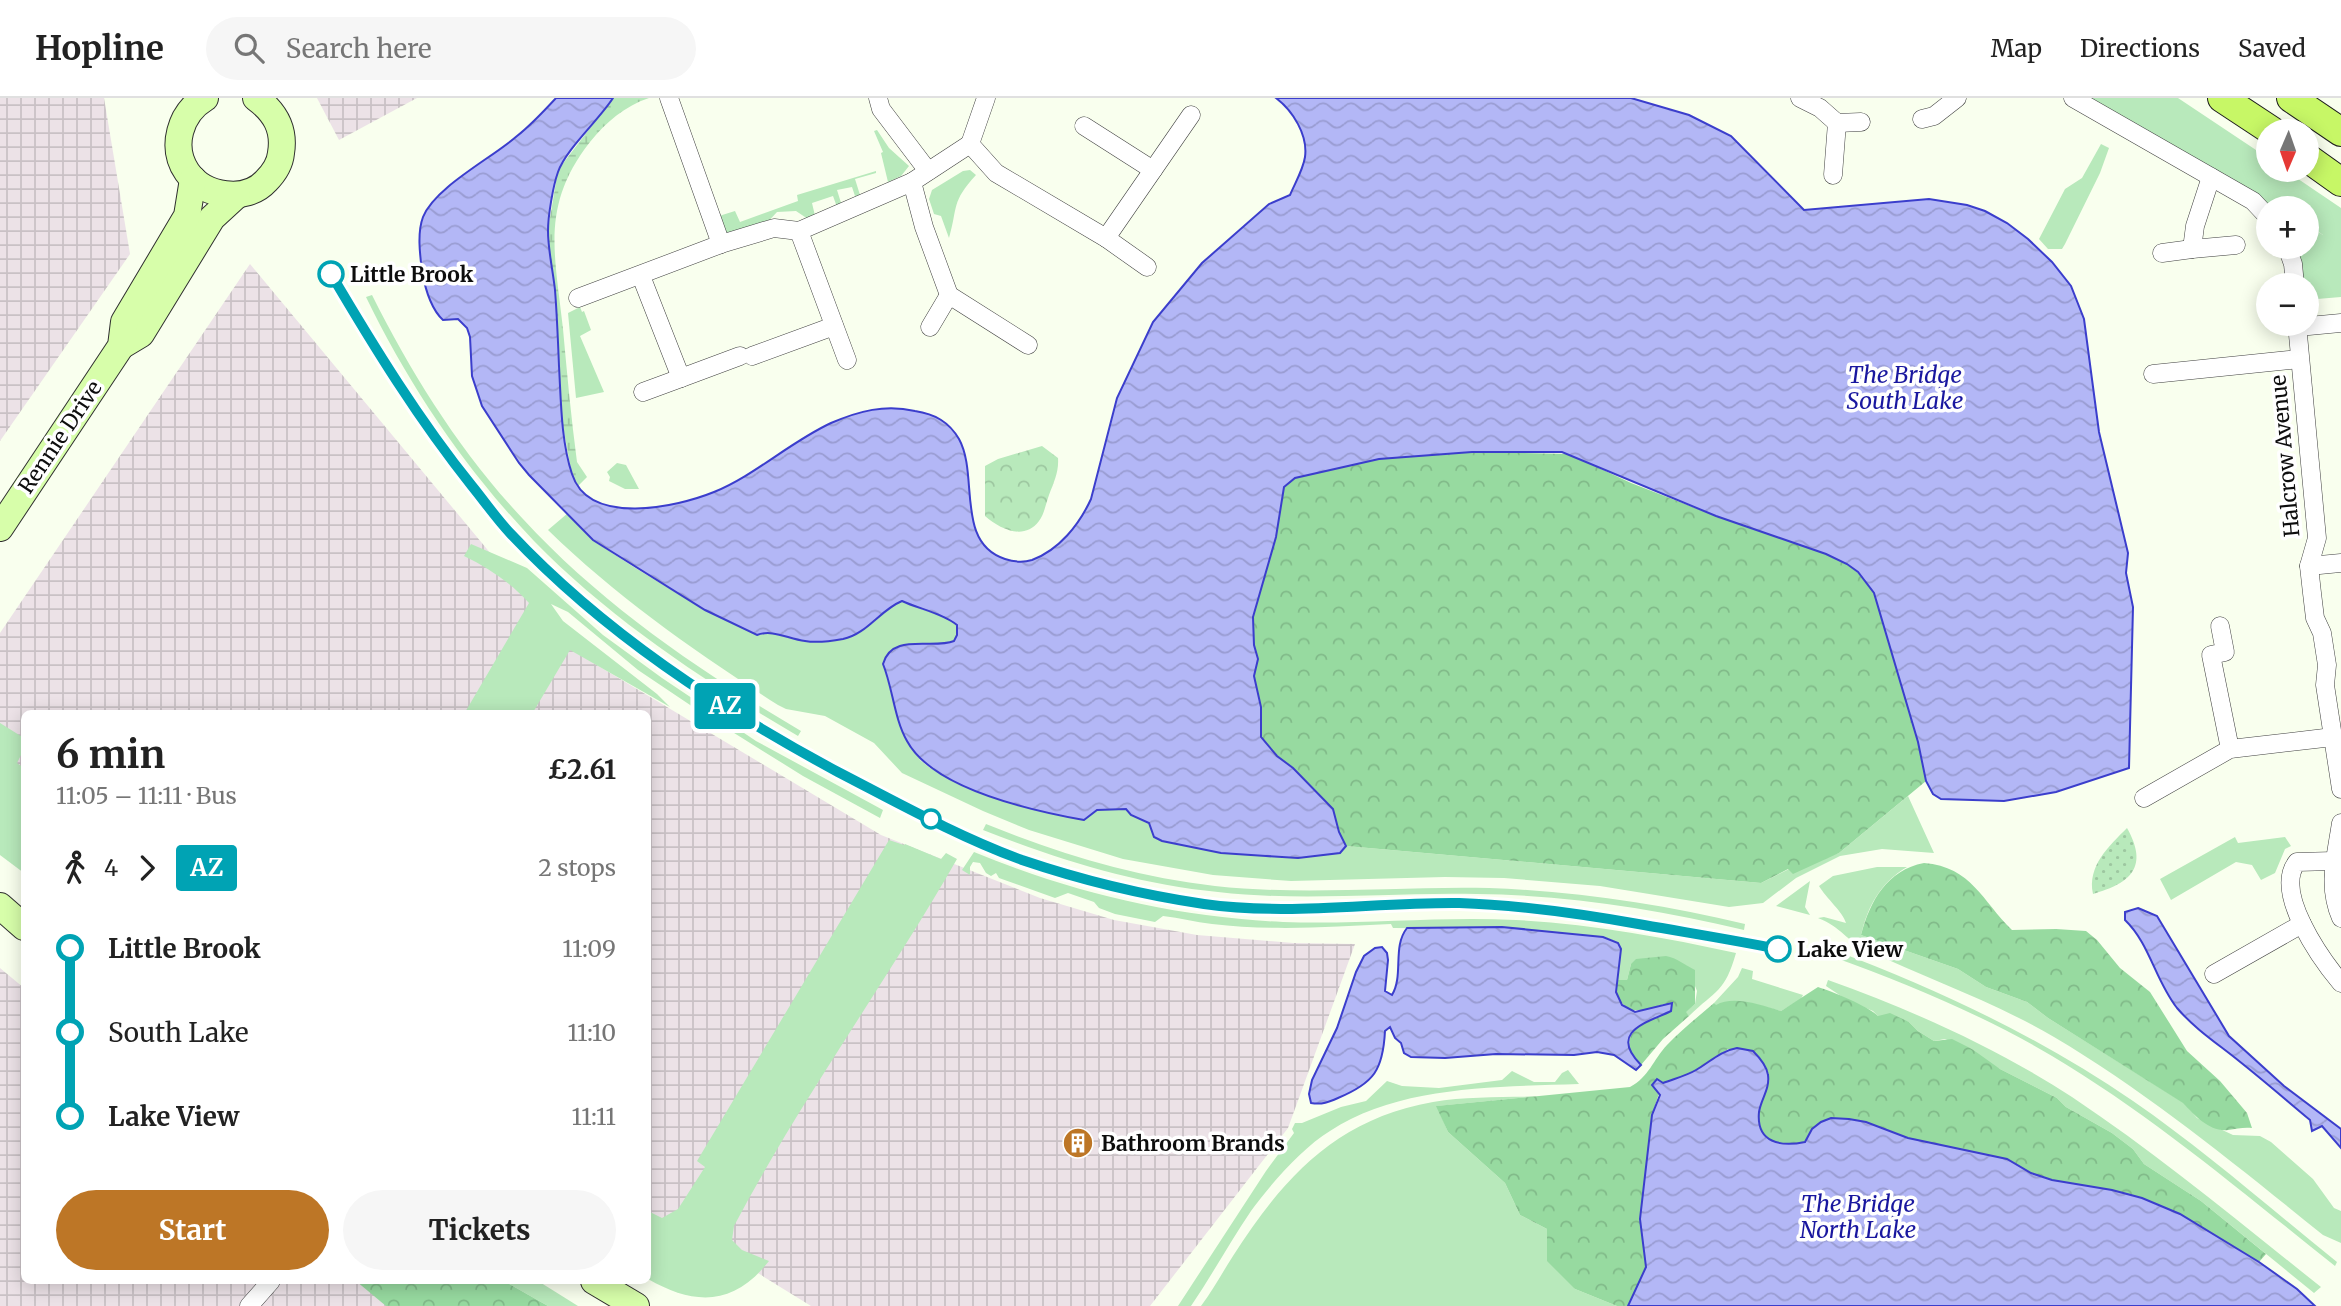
<!DOCTYPE html>
<meta charset="utf-8">
<style>
body{margin:0;font-family:Merriweather,serif;background:#f6f6f6;color:#222;height:100vh;display:flex;flex-direction:column;font-size:26px;white-space:nowrap}
*{box-sizing:border-box;margin:0}
p{font-size:23px;color:#767676}
.icon{flex:none;width:38px;height:38px;fill:none;stroke:currentColor;stroke-width:2;stroke-linecap:round;stroke-linejoin:round}
.map{position:relative;flex:1;overflow:hidden}
.drawer{position:absolute;left:21px;top:612px;width:630px;height:574px;display:flex;flex-direction:column;background:#fff;border-radius:10px;box-shadow:0 4px 18px #0003}
.drawer>*{flex:none}
.badge{padding:0 14px;border-radius:5px;font-size:24px;line-height:46px}
.needle{width:46px;rotate:182deg}
.buttons{position:absolute;left:2256px;top:21px;display:grid;gap:14px}
.buttons a{display:grid;place-items:center;width:63px;height:63px;border-radius:50%;background:#fff;box-shadow:0 4px 18px #0003;font-size:35px}
.map>.badge{position:absolute;translate:-50% -50%;box-shadow:0 0 0 4px #fff}
.legs{display:flex;align-items:center;gap:10px;height:77px;padding:0 35px;font-size:23px}
.legs p{margin-inline-start:auto}
.summary{display:flex;align-items:center;justify-content:space-between;height:119px;padding:0 35px}
h1{font-size:38px;font-weight:700;line-height:52px}
.action{display:flex;gap:14px;margin-top:auto;padding:14px 35px}
.action a{flex:1;height:80px;border-radius:42px;background:#bd7626;color:#fff;font-size:28px;font-weight:700;line-height:80px;text-align:center}
.action a+a{background:#f6f6f6;color:#222}
ul{padding:0 35px;list-style:none}
li{display:flex;align-items:center;gap:24px;height:84px;font-size:26px}
li i{display:grid;place-items:center;width:10px;height:100%;margin:0 9px;background:currentColor}
li i::after{content:'';width:18px;height:18px;margin:-9px;border:5px solid;border-radius:50%;background:#fff}
li p{margin-inline-start:auto}
li:first-child i{background:linear-gradient(#0000 50%,currentColor 0)}
li:last-child i{background:linear-gradient(currentColor 50%,#0000 0)}
header{display:flex;align-items:center;gap:42px;box-sizing:border-box;height:98px;padding:0 35px;background:#fff;border-bottom:2px solid #e0e0e0}
header strong{font-size:33px}
nav{display:flex;gap:38px;margin-inline-start:auto;font-size:24px}
.search{width:490px;height:63px;background:#f6f6f6;display:flex;align-items:center;gap:18px;box-sizing:border-box;padding:0 24px;border-radius:38px;color:#767676;font-size:26px}
.map>svg:first-child{display:block}
.industrial{fill:url(#industrial-grid)}
.grass{fill:#b8e9bb}
.forest{fill:url(#forest-crowns)}
.wetland{fill:url(#wetland-marsh)}
.park{fill:url(#park-crowns)}
.garden{fill:url(#garden-dots)}
.water{fill:url(#water-waves);stroke:#3b3ecc;stroke-width:2}
.lines{fill:none;stroke-linecap:round;stroke-linejoin:round}
.street-casing{stroke:#404040;stroke-width:19}
.secondary-casing{stroke:#2f2f2f;stroke-width:28}
.primary-casing{stroke:#1e1e1e;stroke-width:30}
.street{stroke:#fff;stroke-width:18}
.secondary{stroke:#d7feaa;stroke-width:26}
.primary{stroke:#c7f766;stroke-width:28}
.line-1-casing{stroke:#fff;stroke-width:16}
.line-1{stroke:#00a3b4;stroke-width:10}
.stop-1-dot{fill:#fff;stroke:#00a3b4;stroke-width:3.5}
.labels{text-anchor:middle;dominant-baseline:central;stroke-width:7;stroke-linejoin:round;paint-order:stroke}
.stop-label{font-size:21px;font-weight:bold;fill:#0d0d0d;stroke:#fff;text-anchor:start}
.street-label{font-size:21px;fill:#0d0d0d;stroke:#fff}
.poi-label{font-size:21px;font-weight:bold;fill:#0d0d0d;stroke:#fff;text-anchor:start}
.water-label{font-size:23px;font-style:italic;fill:#19179f;stroke:#fff}
</style>
<header>
<strong>Hopline</strong>
<div class="search"><svg class="icon" aria-label="search" viewBox="0 0 24 24"><circle cx="10" cy="10" r="6"/><path d="M15 15l6 6"/></svg>Search here</div>
<nav><a>Map</a><a>Directions</a><a>Saved</a></nav>
</header>
<div class="map">
<svg width="2341" height="1208" viewBox="0 0 2341 1208">
<defs>
<pattern id="industrial-grid" width="8" height="8" patternUnits="userSpaceOnUse" patternTransform="scale(1.75)"><rect width="8" height="8" fill="#ece2e7"/><path d="M0 4h8M4 0v8" fill="none" stroke="#c9c1c5"/></pattern>
<pattern id="forest-crowns" width="20" height="18" patternUnits="userSpaceOnUse" patternTransform="scale(1.75)"><rect width="20" height="18" fill="#97daa0"/><path d="M2 6a3 3 0 1 1 6 0M12 15a3 3 0 1 1 6 0" fill="none" stroke="#81ba89"/></pattern>
<pattern id="wetland-marsh" width="20" height="14" patternUnits="userSpaceOnUse" patternTransform="scale(1.75)"><rect width="20" height="14" fill="#b8e9bb"/><path d="M1 5h8M5 5V1M11 12h8M15 12V8" fill="none" stroke="#9dc7a0"/></pattern>
<pattern id="park-crowns" width="20" height="18" patternUnits="userSpaceOnUse" patternTransform="scale(1.75)"><rect width="20" height="18" fill="#b8e9bb"/><path d="M2 6a3 3 0 1 1 6 0M12 15a3 3 0 1 1 6 0" fill="none" stroke="#9dc7a0"/></pattern>
<pattern id="garden-dots" width="8" height="8" patternUnits="userSpaceOnUse" patternTransform="scale(1.75)"><rect width="8" height="8" fill="#b8e9bb"/><path d="M2 2h.1M6 6h.1" fill="none" stroke="#9dc7a0" stroke-width="1.8" stroke-linecap="round"/></pattern>
<pattern id="water-waves" width="16" height="10" patternUnits="userSpaceOnUse" patternTransform="scale(1.75)"><rect width="16" height="10" fill="#b3b7f6"/><path d="M0 5q4-4 8 0t8 0" fill="none" stroke="#999cd2"/></pattern>
</defs>
<rect width="100%" height="100%" fill="#f9ffee"/>
<g class="industrial">
<polygon points="0,0 104,0 130,156 0,343"/>
<polygon points="317,0 417,0 339,42"/>
<polygon points="250,166 570,551 881,737 1040,800 1114,822 1197,837 1293,845 1355,846 1288,1030 1150,1208 811,1208 740,1164 648,1132 648,616 24,616 24,704 0,687 0,535"/>
<polygon points="0,870 24,890 24,1183 421,1183 456,1208 0,1208"/>
</g>
<g class="grass">
<polygon points="2083,0 2178,0 2268,60 2268,72 2285,72 2341,110 2341,199 2317,201 2310,212 2307,213 2306,187 2297,187 2291,149 2306,149 2307,127 2323,137 2307,125 2306,110 2268,110"/>
<polygon points="877,32 889,50 909,68 901,78 888,84 881,55 883,54 874,33"/>
<polygon points="2101,46 2109,50 2100,75 2065,146 2062,151 2048,151 2039,141 2065,91 2082,80"/>
<path d="M970 72 976 77C951 104 958 109 949 140L941 118 934 116 929 101 932 92 963 73Z"/>
<polygon points="876,73 876,75 855,81 860,97 855,98 852,89 837,92 842,108 837,109 833,98 812,105 816,122 811,123 796,113 777,114 764,128 727,138 719,118 735,113 740,124 798,103 797,97"/>
<path d="M372 197C412 277 461 355 523 421 602 507 701 574 801 633L798 638C704 583 610 521 534 443 466 372 409 288 366 199Z"/>
<polygon points="580,209 582,214 584,213 591,232 580,238 604,294 576,300 568,215"/>
<polygon points="617,365 626,367 639,391 625,391 609,383 610,379 607,374"/>
<path d="M568 415C576 424 585 436 594 443 646 478 700 510 757 537L766 534 807 544 873 525 891 507 902 503C919 512 942 515 957 527V537L954 543 946 546 902 547 883 566 902 632 920 662 930 670 991 698 1091 716 1097 712 1127 711 1131 717 1149 725 1328 756 1340 755 1346 748 1761 785 1789 771 1839 755 1908 698 1934 755 1882 751 1840 758 1796 780 1763 805 1729 809 1600 788 1504 780 1445 779 1291 783 1213 777 1123 761 1029 732 983 713 902 675 874 645 825 618 786 611 778 607C697 555 618 500 548 432Z"/>
<path d="M471 446 527 470 603 537 662 580 756 643 883 712 880 720 803 678 699 613 638 572 568 514 551 506 563 523 657 596 670 609 570 552 532 616H464L529 505C511 485 489 470 464 458Z"/>
<polygon points="0,625 24,640 24,651 17,665 24,670 24,775 0,757"/>
<path d="M986 726C1060 756 1135 779 1215 788 1306 798 1398 788 1489 790 1576 793 1661 806 1745 826L1744 832C1656 811 1567 797 1477 796 1390 794 1304 804 1218 794 1136 786 1060 762 983 732Z"/>
<polygon points="2235,739 2238,745 2285,739 2291,748 2285,751 2275,775 2261,782 2252,767 2236,764 2171,802 2160,781"/>
<path d="M889 742 904 747 905 746 941 761 946 755 957 761C886 885 801 1001 734 1128L732 1142 742 1152 769 1163C734 1208 695 1208 648 1181V1113L662 1120 678 1111 705 1069 697 1063Z"/>
<path d="M974 754C1073 795 1175 819 1283 824 1360 827 1438 818 1516 822 1591 826 1663 839 1736 855 1725 894 1716 892 1689 918L1685 914 1695 906 1697 893 1687 868 1682 866H1631L1627 882H1617L1621 851 1618 845C1606 837 1590 838 1576 836 1515 829 1454 831 1393 830L1391 826C1331 829 1272 833 1212 826 1195 824 1180 820 1163 818L1155 824 1115 816 1099 810 1094 804 1068 795 1055 800 999 780 996 775 991 778 986 775 980 765 973 764 970 769V777L962 772Z"/>
<path d="M1877 769H1907C1880 785 1868 808 1861 837L1958 871 1986 889 2027 904 2048 920 2184 1005 2197 1020 2218 1030 2233 1037 2260 1038 2271 1044 2313 1081 2334 1110 2341 1113V1145L2323 1137C2236 1067 2150 996 2054 939 1994 904 1929 881 1866 852 1847 843 1841 829 1818 820L1824 819 1846 825C1843 814 1826 800 1819 788L1833 778Z"/>
<polygon points="1810,783 1805,809 1810,817 1776,808"/>
<path d="M1836 853C1940 892 2041 940 2133 1003 2204 1052 2270 1110 2337 1164L2335 1168C2243 1095 2153 1018 2052 958 1983 917 1908 886 1833 859Z"/>
<polygon points="1742,870 1753,873 1752,881 1803,897 1801,901 1781,913 1754,906 1715,907 1714,905 1738,879"/>
<path d="M1828 882C1912 912 1997 950 2072 999 2159 1057 2239 1124 2321 1189L2314 1195 2201 1103 2144 1066 2133 1051 2112 1035 2066 1009 2057 1000 1990 966 1972 951 1945 941 1934 943 1918 933 1909 924 1878 918 1873 913 1847 902 1826 888Z"/>
<path d="M1568 972 1579 986C1498 989 1400 987 1330 1033 1302 1050 1270 1087 1251 1113 1230 1144 1212 1177 1191 1208H1178L1266 1073 1294 1035 1292 1031 1295 1025H1302L1341 1009 1366 1003 1387 983 1402 988 1439 990 1502 982 1512 973 1534 984H1555L1562 975Z"/>
<path d="M1539 998 1437 1008 1448 1034 1505 1085 1520 1117 1547 1131 1575 1191 1617 1208H1201C1213 1192 1222 1175 1233 1158 1283 1080 1336 1021 1433 1004 1467 998 1504 1000 1539 998Z"/>
<polygon points="504,1183 538,1183 578,1208 548,1208"/>
</g>
<g class="forest">
<polygon points="1472,354 1569,356 1631,385 1716,418 1826,456 1847,466 1858,475 1874,495 1918,644 1926,683 1839,755 1793,776 1788,771 1761,785 1346,748 1339,734 1333,711 1293,670 1277,658 1261,640 1260,609 1254,578 1258,561 1254,547 1253,519 1276,439 1284,389 1294,380 1379,361"/>
<path d="M1924 765C1972 769 1982 803 2012 832L2056 831 2086 833 2097 842 2120 870 2150 894 2187 953 2220 983 2247 1015 2252 1030C2243 1029 2237 1031 2228 1032 2210 1034 2195 1018 2183 1005L2048 920 2027 904 1986 889 1958 871 1861 837C1870 803 1887 772 1924 765Z"/>
<path d="M1666 858C1677 860 1685 867 1695 872V906L1686 914 1689 918 1663 941 1641 967C1615 941 1637 925 1663 917L1664 906 1646 912H1629L1617 900V882H1627L1631 866 1636 861Z"/>
<path d="M1818 889C1831 893 1868 908 1878 918L1890 915 1909 924 1918 933 1934 943 1952 941 1972 951 2000 971 2057 1000 2066 1009 2112 1035 2133 1051 2144 1066 2201 1103 2266 1156 2259 1164 2180 1116 2142 1100 2112 1092 2052 1082 2031 1075 2007 1061 1908 1040 1866 1024 1831 1020 1812 1031 1805 1044C1781 1049 1755 1045 1759 1013 1761 1000 1771 990 1768 975 1767 970 1762 965 1760 960L1728 951 1694 974 1662 986 1652 1017 1640 1121 1646 1169 1628 1208H1617L1575 1191 1547 1163V1131L1520 1117 1505 1085 1448 1034 1436 1008 1630 989C1649 979 1653 962 1667 947 1681 932 1698 919 1714 905L1716 907C1733 897 1762 907 1781 913Z"/>
<polygon points="356,1183 504,1183 548,1208 386,1208"/>
</g>
<path class="wetland" d="M613 0H649C625 8 606 24 590 44 540 108 555 156 563 231 567 275 571 319 577 364L587 379 578 388 572 377 563 328 548 132 558 72Z"/>
<path class="park" d="M1042 348 1058 360C1059 374 1054 384 1049 397 1046 405 1044 417 1039 423 1024 443 1000 431 985 418V368L998 361Z"/>
<path class="garden" d="M2127 730C2149 769 2131 785 2093 796 2087 768 2109 748 2127 730Z"/>
<g class="water">
<path d="M556 0H613C599 22 566 51 558 74 553 88 548 118 548 133 548 152 553 173 555 192 557 217 558 243 559 268 561 303 561 343 572 376 589 429 677 409 714 394 754 378 790 344 831 325 859 313 885 306 915 313 935 316 949 324 959 341 979 377 955 445 1005 461 1014 464 1022 465 1032 462 1059 452 1079 427 1091 401L1117 300 1153 224 1202 165 1269 106 1290 97C1295 85 1303 72 1305 59 1308 37 1293 13 1276 0H1631L1689 17 1731 38 1804 112 1929 101 1967 107 1985 113 2007 125 2028 141 2052 164 2071 188 2084 221 2099 334 2128 455 2126 475 2133 509 2129 670 2056 694 2004 703 1941 701 1933 696 1926 683 1918 644 1874 495 1858 474 1847 466 1826 456 1716 418 1562 354H1472L1379 361 1295 380 1284 389 1276 439 1253 519 1254 547 1258 561 1254 578 1261 609V639L1277 658 1293 670 1333 711 1339 734 1346 748 1340 755 1298 760 1266 758 1221 755 1162 743 1154 739 1149 725 1131 717 1126 711 1097 712 1084 722C1034 713 933 691 907 643 894 620 893 591 883 566 892 534 932 552 954 543L957 537V527C942 515 919 511 902 503 880 512 867 536 843 541 832 543 816 545 805 543 788 541 773 531 757 537L705 512 593 442 529 377 519 365 482 308 472 278 470 239 467 230 458 221 443 222C430 210 425 190 422 173 420 157 417 135 423 119 435 89 492 60 517 38 531 27 544 13 556 0Z"/>
<path d="M2138 810 2157 818 2229 938 2284 988 2341 1031V1050L2322 1028 2312 1033 2310 1022C2286 1002 2263 982 2239 963 2218 946 2195 931 2177 910 2155 882 2150 846 2125 822V814Z"/>
<path d="M1502 829 1603 839 1618 845 1621 851 1616 894 1622 907 1635 914 1672 905 1671 913C1649 924 1607 933 1641 967L1636 972 1614 957 1597 954 1574 957 1496 956 1445 960 1411 959 1404 955 1401 945 1395 940 1390 929 1385 933C1383 972 1374 985 1338 1000 1329 1004 1322 1007 1311 1005L1309 996 1312 982 1337 930 1356 874 1364 858 1375 850 1382 849 1387 855 1388 862 1385 893 1392 897C1404 877 1392 849 1407 830Z"/>
<path d="M1737 950 1753 953C1759 959 1767 968 1768 977 1770 991 1761 1001 1759 1014 1756 1045 1781 1049 1805 1044L1812 1031 1821 1024 1831 1020 1849 1021 1866 1024 1908 1040 2007 1061 2031 1075 2052 1082 2112 1092 2142 1100 2180 1116 2259 1164 2297 1191 2315 1208H1628L1646 1169 1640 1121 1652 1017 1660 997 1652 987 1657 981 1663 985C1673 981 1686 978 1696 972 1710 964 1720 953 1737 950Z"/>
</g>
<g class="lines">
<g class="street-casing">
<g id="street">
<polyline points="669,0 721,146"/>
<polyline points="878,0 881,11 928,73"/>
<polyline points="986,0 970,46 996,75 1106,140 1191,17"/>
<polyline points="1800,0 1820,10 1837,25 1861,24"/>
<polyline points="2073,0 2253,103 2268,119"/>
<polyline points="1922,21 1934,18 1957,0"/>
<polyline points="1084,28 1153,72"/>
<polyline points="970,46 912,84 924,129 949,197 1028,247"/>
<polyline points="1833,77 1837,25"/>
<polyline points="2211,79 2195,128 2192,151 2236,147"/>
<polyline points="1106,140 1147,169"/>
<polyline points="2287,149 2293,166 2295,187"/>
<polyline points="2162,155 2192,151"/>
<polyline points="641,178 681,280 740,258"/>
<polyline points="578,200 721,146 774,130 799,133"/>
<polyline points="2297,226 2317,440 2309,468 2312,495 2315,520 2322,535 2327,567 2325,587 2341,691"/>
<polyline points="930,229 949,197"/>
<polyline points="2298,229 2341,225"/>
<polyline points="752,258 834,228"/>
<polyline points="847,262 799,133 912,84"/>
<polyline points="2153,276 2299,261"/>
<polyline points="643,294 681,280"/>
<polyline points="2309,468 2341,465"/>
<polyline points="2220,528 2225,554 2211,557 2230,651"/>
<polyline points="2144,700 2230,651 2333,639"/>
<path d="M2341 725C2336 759 2327 788 2341 820"/>
<path d="M2333 763 2297 764C2273 794 2321 861 2341 885"/>
<polyline points="2214,876 2302,826"/>
<polyline points="249,1208 271,1183"/>
</g>
</g>
<g class="secondary-casing">
<g id="secondary">
<path d="M205 0C180 15 170 49 187 74 204 99 246 105 266 83 274 75 280 66 281 55 285 31 275 14 256 0"/>
<polyline points="121,248 141,236 212,120 237,97"/>
<polyline points="0,430 121,248 124,224 187,118 193,81"/>
<polyline points="0,808 24,829"/>
<polyline points="594,1183 636,1208"/>
</g>
</g>
<g class="primary-casing">
<g id="primary">
<polyline points="2222,0 2272,33"/>
<polyline points="2291,0 2341,34"/>
<polyline points="2306,59 2341,84"/>
</g>
</g>
<use href="#street" class="street"/>
<use href="#secondary" class="secondary"/>
<use href="#primary" class="primary"/>
</g>
<g class="lines">
<g class="line-1-casing">
<path id="line-1" d="M331 176C374 249 419 322 472 388 485 404 496 420 510 435 603 534 719 610 838 674 898 705 959 739 1022 762 1081 782 1143 797 1204 806 1289 818 1374 804 1459 805 1522 807 1583 816 1644 827 1689 835 1734 842 1778 851"/>
</g>
<use href="#line-1" class="line-1"/>
</g>
<defs>
<g id="building-disc" transform="scale(1.575)"><circle r="9.5" fill="#bd7626" stroke="#fff"/><path d="M-4-6H4V6H1V3H-1V6H-4ZM-2.5-4.3h1.7v1.8h-1.7ZM.8-4.3h1.7v1.8H.8ZM-2.5-1h1.7V.8h-1.7ZM.8-1h1.7V.8H.8Z" fill="#fff"/></g>
</defs>
<g fill-rule="evenodd">
<use href="#building-disc" x="1078" y="1045"/>
</g>
<g class="stop-1-dot">
<circle cx="331" cy="176" r="12"/>
<circle cx="931" cy="721" r="9"/>
<circle cx="1778" cy="851" r="12"/>
</g>
<g class="labels">
<g class="stop-label">
<text x="350" y="176">Little Brook</text>
<text x="1797" y="851">Lake View</text>
</g>
<g class="street-label">
<text transform="translate(60 339) rotate(-56)">Rennie Drive</text>
<text transform="translate(2285 358) rotate(-95)">Halcrow Avenue</text>
</g>
<g class="poi-label">
<text x="1101" y="1045">Bathroom Brands</text>
</g>
<g class="water-label">
<text x="1905" y="276">The Bridge<tspan x="1905" dy="26">South Lake</tspan></text>
<text x="1858" y="1105">The Bridge<tspan x="1858" dy="26">North Lake</tspan></text>
</g>
</g>
</svg>
<div class="buttons">
<a><svg class="needle" viewBox="-14 -14 28 28"><path d="M0-13l5 13h-10z" fill="#e53935"/><path d="M0 13l5-13h-10z" fill="#767676"/></svg></a>
<a>+</a>
<a>−</a>
</div>
<b class="badge" style="left:725px;top:608px;background:#00a3b4;color:#fff">AZ</b>
<section class="drawer">
<div class="summary"><div><h1>6 min</h1><p>11:05 – 11:11 · Bus</p></div><b>£2.61</b></div>
<div class="legs"><svg class="icon" aria-label="walk" viewBox="0 0 24 24"><circle cx="13" cy="4" r="2"/><path d="M13 8l-2 6 4 7M11 14l-3 7M7 12l3-4h3l4 4"/></svg>4<svg class="icon" aria-label="forward" viewBox="0 0 24 24"><path d="M9 5l7 7-7 7"/></svg><b class="badge" style="background:#00a3b4;color:#fff">AZ</b><p>2 stops</p></div>
<ul>
<li><i style="color:#00a3b4"></i><b>Little Brook</b><p>11:09</p></li>
<li><i style="color:#00a3b4"></i><span>South Lake</span><p>11:10</p></li>
<li><i style="color:#00a3b4"></i><b>Lake View</b><p>11:11</p></li>
</ul>
<div class="action"><a>Start</a><a>Tickets</a></div>
</section>
</div>
